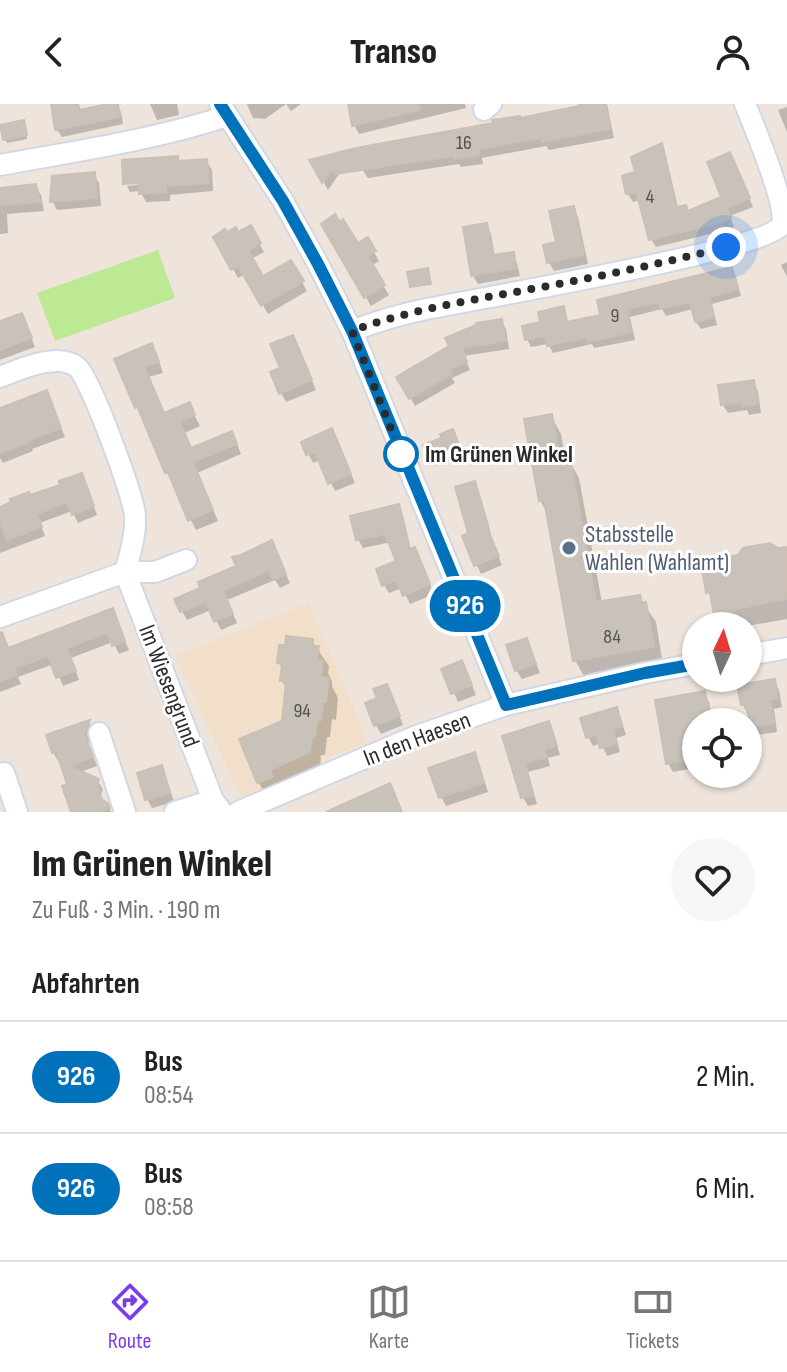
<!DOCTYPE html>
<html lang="de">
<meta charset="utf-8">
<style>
body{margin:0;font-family:"Sofia Sans Condensed",sans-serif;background:#f6f6f6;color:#222;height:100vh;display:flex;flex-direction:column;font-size:30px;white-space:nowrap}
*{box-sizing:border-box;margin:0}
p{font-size:26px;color:#767676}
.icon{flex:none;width:44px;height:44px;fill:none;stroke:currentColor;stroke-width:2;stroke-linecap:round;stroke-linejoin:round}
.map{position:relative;height:708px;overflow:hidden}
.panel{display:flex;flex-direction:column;background:#fff;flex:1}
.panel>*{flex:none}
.badge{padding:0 16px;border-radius:26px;font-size:28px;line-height:52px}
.needle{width:52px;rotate:4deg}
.buttons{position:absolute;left:682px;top:508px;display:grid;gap:16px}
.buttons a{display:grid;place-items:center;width:80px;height:80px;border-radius:50%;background:#fff;box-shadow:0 2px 6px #0004;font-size:40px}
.you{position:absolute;width:40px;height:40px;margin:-20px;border:6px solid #fff;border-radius:50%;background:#1a73e8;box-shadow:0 0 0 12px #1a73e833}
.map>.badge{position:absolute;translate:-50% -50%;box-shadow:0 0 0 4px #fff}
h2{padding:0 32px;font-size:30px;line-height:72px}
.round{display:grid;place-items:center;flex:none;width:84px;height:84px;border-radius:42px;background:#f6f6f6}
.head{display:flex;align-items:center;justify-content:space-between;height:136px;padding:0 32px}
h1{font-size:38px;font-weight:800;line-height:60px}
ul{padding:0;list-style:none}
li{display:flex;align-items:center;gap:24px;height:112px;padding:0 32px;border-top:2px solid #e0e0e0}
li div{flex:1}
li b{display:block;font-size:30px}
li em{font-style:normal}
li .badge{min-width:88px;font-weight:700;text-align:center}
header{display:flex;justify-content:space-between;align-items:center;height:104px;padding:0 32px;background:#fff;font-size:36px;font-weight:800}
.tab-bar{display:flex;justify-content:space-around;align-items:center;height:112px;border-top:2px solid #e0e0e0;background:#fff;font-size:22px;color:#767676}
.tab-bar a{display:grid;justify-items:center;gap:4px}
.tab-bar .active{color:#7c3aed}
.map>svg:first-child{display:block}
.education{fill:#f1dfca}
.green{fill:#bde994}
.shadow{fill:#0003}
.building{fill:#c9c2bb;stroke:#cac0b6;stroke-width:2}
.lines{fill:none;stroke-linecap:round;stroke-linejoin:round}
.street-casing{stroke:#d1d8e5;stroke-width:24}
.street{stroke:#fff;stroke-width:20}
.line-casing{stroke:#fff;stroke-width:18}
.line{stroke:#0072bc;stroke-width:12}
.walk{stroke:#2b2b2b;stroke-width:8;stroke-dasharray:0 14.4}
.stop-dot{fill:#fff;stroke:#0072bc;stroke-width:4}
.service-dot{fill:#5c6f8a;stroke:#fff;stroke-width:3}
.labels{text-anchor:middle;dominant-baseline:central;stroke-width:6;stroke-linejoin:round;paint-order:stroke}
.number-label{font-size:20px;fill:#52514f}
.stop-label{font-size:24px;font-weight:bold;fill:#2b2b2b;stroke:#fff;text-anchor:start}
.service-label{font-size:24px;fill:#4e5e75;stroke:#fff;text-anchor:start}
.street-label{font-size:24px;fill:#2b2b2b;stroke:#fff}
</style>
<header><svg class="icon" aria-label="back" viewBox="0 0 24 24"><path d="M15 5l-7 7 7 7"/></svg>Transo<svg class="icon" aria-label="person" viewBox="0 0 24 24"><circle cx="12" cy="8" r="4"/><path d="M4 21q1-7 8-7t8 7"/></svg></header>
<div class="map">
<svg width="787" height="708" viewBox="0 0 787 708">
<rect width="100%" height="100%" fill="#eee4dc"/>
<polygon class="education" points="309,499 368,638 333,652 242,695 175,552"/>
<polygon class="green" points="158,146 175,194 55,237 37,189"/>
<g class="shadow">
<polygon points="52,0 79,0 81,8 116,0 121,8 123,20 62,33 57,26"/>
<polygon points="150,0 177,0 179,11 157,16"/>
<polygon points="247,0 301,0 291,7 286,0 265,15 253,14"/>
<polygon points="350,0 465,0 466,4 359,30 354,21"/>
<polygon points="581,0 607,0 614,34 549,46 546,42 482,54 483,60 461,63 459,60 368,74 362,65 520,16 581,4"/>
<polygon points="787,3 787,28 778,6"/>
<polygon points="25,22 27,35 7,39 5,35"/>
<polygon points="661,42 665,50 678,105 689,108 724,94 734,59 753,103 730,112 734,123 727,126 656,143 651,135 640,96 633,98 628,90 624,74 638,70"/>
<polygon points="177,54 180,59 206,57 212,66 213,87 170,91 170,97 146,98 140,87 130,88 127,82 148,80 148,76 127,77 127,81 124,58"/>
<polygon points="312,57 337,61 339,70 328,86"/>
<polygon points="93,70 99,79 101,102 57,106 52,97"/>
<polygon points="35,82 41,91 44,107 7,110 8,129 0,130 0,86"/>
<polygon points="573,104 578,113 588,160 554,167 549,158"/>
<polygon points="324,120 357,142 367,136 379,157 371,162 389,191 371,202"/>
<polygon points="486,121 491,130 495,153 512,150 517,159 520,172 478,180 473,172"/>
<polygon points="251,124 264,148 251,155 263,174 291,158 307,187 268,210 245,170 238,174 215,133 238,131"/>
<polygon points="787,158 787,173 781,161"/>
<polygon points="732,165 736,173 741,192 712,200 717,221 701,225 696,218 693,205 666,212 662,205 630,213 635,236 594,244 592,240 553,249 548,240 531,243 527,235 542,219 563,205 569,219 603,212"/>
<polygon points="22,211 35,243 0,256 0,219"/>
<polygon points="501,217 506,225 509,245 464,252 470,266 452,274 455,279 415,302 399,273"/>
<polygon points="293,233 316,286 286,298 281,289 283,265"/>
<polygon points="157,252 163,269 148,273 165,311 189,301 200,322 184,329 191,346 237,340 241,350 197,369 218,417 196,426 167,369 144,312 136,303 117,256"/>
<polygon points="753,278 758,287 761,309 749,311 747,306 728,309 723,301"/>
<polygon points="46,289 65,333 32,345 33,347 3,359 0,354 0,306"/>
<polygon points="551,312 561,330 566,357 569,356 579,374 602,499 639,493 656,518 663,561 585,574 575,556 549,412 540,396"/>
<polygon points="452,327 459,342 446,347 450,356 435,362 433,359 447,343 443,331"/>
<polygon points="336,335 355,379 335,387 320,356 313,359 303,339"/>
<polygon points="474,379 478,388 491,430 489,430 502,461 481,470 464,433 471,430"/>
<polygon points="86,380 97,411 78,419 72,407 40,419 45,432 0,449 0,405 63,382"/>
<polygon points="398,402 403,411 411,447 419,454 434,490 410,500 402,484 389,489 384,481 399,458 391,438 363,444 358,435"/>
<polygon points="787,445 787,515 747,522 722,522 716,511 714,497 708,488 739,453"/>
<polygon points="276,448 290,479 280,484 275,476 227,496 237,519 221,526 211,506 187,516 182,507 202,485"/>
<polygon points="112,507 129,546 119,550 113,538 71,554 79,576 63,582 54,560 18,573 21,580 0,588 0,549"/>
<polygon points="526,536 540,569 522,575 516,566"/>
<polygon points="312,537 329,562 328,569 332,577 332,582 338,594 336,616 332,615 330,633 327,633 325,651 321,651 320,666 269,697 259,679 242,636 283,618 287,585 282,577 284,566 279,559"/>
<polygon points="444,566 466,567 476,591 458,598"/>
<polygon points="774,577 779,586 782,603 774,605 777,628 758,631 743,601 740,583"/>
<polygon points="704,589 709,598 713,618 696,618 696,636 690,637 695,664 673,668 668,659"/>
<polygon points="391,591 403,621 381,630 376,621 379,595"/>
<polygon points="616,606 621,615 626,631 616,634 620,648 607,652 601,639 593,642 588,633"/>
<polygon points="89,619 94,627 88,639 97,662 80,668 98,677 103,686 101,691 104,699 107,701 111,708 73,708 70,681 61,656 58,657 53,648 48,633"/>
<polygon points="548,620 553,629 560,651 548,654 550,662 528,668 537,700 528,702 523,693 504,634"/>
<polygon points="474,650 479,659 488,688 446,702 441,693"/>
<polygon points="161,664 166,673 174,698 152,704 147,695"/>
</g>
<g class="building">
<polygon points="51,0 78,0 79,6 108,0 118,0 120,13 55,26"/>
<polygon points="348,0 419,0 420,6 352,22"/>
<polygon points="579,0 606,0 610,25 542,38 541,34 478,45 479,51 454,55 453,52 334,70 333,64 322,79 309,56 356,44 493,19 492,16 520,12 520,14 579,2"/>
<polygon points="24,16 27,31 3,36 0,21"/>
<polygon points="662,39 677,103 686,101 688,107 721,93 707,58 730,48 750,94 727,104 731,114 722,118 649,136 636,88 626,90 622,72 635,68 631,53"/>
<polygon points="178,52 178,57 207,55 209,79 166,82 166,88 139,90 138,79 123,80 122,56"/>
<polygon points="95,68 97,94 50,98 52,72"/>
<polygon points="36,80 40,98 0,101 0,84"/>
<polygon points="574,102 584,151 547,159 543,141 556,138 549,107"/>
<polygon points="335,110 340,118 343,115 358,139 368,133 376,147 368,152 385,181 364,194 321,120"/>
<polygon points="487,119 493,151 514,148 516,164 471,172 463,123"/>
<polygon points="251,121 261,139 248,146 263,172 291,156 304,177 261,202 238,162 231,166 213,133 225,125 227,128 236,123 238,128"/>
<polygon points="732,163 738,185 709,193 714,213 695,218 690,198 660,205 658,198 627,205 632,228 588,238 587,233 547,242 545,232 525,236 522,222 540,218 538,208 564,202 567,218 600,211 597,196"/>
<polygon points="428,164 431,180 410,183 407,168"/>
<polygon points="22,209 32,234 0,246 0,217"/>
<polygon points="502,215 506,237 462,244 467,258 449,265 452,270 409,295 396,273 449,242 445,234 476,221 476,219"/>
<polygon points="293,231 312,276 279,290 270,268 280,264 270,240"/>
<polygon points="152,239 159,258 144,262 164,309 190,298 195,311 180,318 191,344 232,327 237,340 193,358 213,406 188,417 168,368 165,369 137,302 135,304 114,255"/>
<polygon points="754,276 758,300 742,303 742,298 721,301 718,281"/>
<polygon points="47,286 61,324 29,336 30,338 0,349 0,304"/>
<polygon points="552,310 560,356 570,354 596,498 640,491 642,499 646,498 654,543 573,557 544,396 539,397 524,315"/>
<polygon points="332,324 351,370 328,380 315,348 306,351 301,338"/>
<polygon points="453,325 458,338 445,343 449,352 431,360 423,341 441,334 444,341 440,330"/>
<polygon points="82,369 94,402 72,411 67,398 37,410 42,423 7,436 0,418 0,403 11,398 10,395 29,388 30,391 60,381 59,377"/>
<polygon points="475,377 488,421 486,422 499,452 474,462 462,432 468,429 455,383"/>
<polygon points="399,400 410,445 415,443 430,480 403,492 396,476 382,482 376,465 396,457 385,430 356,436 350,412"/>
<polygon points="272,436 286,470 273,476 269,467 223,486 233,510 214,518 206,498 180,508 174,495 200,484 198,478 236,462 232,453 241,451"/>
<polygon points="770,439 778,444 787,443 787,495 735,505 735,508 714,511 710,488 706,489 701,458 738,451 743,444"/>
<polygon points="113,504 125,537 112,542 107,529 67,544 76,567 56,574 48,552 15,564 17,571 0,577 0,529 2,528 8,544"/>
<polygon points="286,532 313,535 313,542 319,542 317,556 323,557 321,573 329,574 326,598 323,598 321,616 317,616 315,633 312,633 310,648 270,666 273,673 257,679 239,635 282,617 286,578 280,577 282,560 277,559 279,541 285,541"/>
<polygon points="527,534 536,560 515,567 506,541"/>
<polygon points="462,556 472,581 451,590 441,565"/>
<polygon points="775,575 778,594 770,596 774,619 751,623 746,600 741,601 737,581"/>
<polygon points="387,580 400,612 374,622 365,599 377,594 373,585"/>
<polygon points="705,587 710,615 693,618 694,627 686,628 691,656 666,660 655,596"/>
<polygon points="617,603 622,622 613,625 617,639 600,644 596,631 586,634 580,614"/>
<polygon points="90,616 84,629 93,653 69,662 99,675 97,681 102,696 108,699 110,704 98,708 71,708 62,682 67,680 56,647 52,649 46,631"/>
<polygon points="549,617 557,642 544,645 547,653 525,659 533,691 521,694 502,632"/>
<polygon points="475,648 484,679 439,694 428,664"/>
<polygon points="162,661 170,689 145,696 137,669"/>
<polygon points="390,679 402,708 326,708"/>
</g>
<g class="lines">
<g class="street-casing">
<g id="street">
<polyline points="220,0 283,97 318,160 352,227 506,601"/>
<polyline points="484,6 491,0"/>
<path d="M0 61C76 47 154 36 227 12"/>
<path d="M352 227C375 218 398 211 422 206 468 196 769 146 782 120 787 101 754 22 745 0"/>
<path d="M0 273C20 265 58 248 77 263 90 273 135 395 135 413 136 431 130 450 125 468L213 696"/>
<polyline points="0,513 125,468 155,468 186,456"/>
<polyline points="748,551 787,544"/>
<polyline points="99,629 125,708"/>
<polyline points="4,669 17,708"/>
<polyline points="175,708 213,696 222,708"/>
<polyline points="238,708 414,633 506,601 645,569 696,560"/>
</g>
</g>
<use href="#street" class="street"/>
</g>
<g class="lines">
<g class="line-casing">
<polyline id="line" points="220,0 283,97 318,160 352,227 506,601 645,569 696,560"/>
</g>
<use href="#line" class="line"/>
<path class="walk" d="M401 350 352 227C408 206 467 197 526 186 593 174 660 160 726 143"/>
</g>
<circle class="stop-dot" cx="401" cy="350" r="16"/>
<circle class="service-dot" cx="569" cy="444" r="8"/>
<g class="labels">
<g class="number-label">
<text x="464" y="39">16</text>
<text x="650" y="93">4</text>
<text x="615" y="212">9</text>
<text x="612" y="533">84</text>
<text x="302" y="607">94</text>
</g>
<g class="stop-label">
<text x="425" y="350">Im Grünen Winkel</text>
</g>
<g class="service-label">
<text x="585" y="430">Stabsstelle<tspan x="585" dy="28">Wahlen (Wahlamt)</tspan></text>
</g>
<g class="street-label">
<text transform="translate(169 582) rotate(69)">Im Wiesengrund</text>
<text transform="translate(417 635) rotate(-21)">In den Haesen</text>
</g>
</g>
</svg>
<div class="buttons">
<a><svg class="needle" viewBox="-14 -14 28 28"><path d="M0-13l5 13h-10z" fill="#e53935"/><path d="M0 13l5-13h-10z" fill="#767676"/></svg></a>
<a><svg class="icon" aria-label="locate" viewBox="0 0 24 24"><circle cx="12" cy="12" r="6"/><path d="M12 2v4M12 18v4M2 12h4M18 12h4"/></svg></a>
</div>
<div class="you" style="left:726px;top:143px"></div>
<b class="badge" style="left:465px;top:502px;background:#0072bc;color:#fff">926</b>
</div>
<section class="panel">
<div class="head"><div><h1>Im Grünen Winkel</h1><p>Zu Fuß · 3 Min. · 190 m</p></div><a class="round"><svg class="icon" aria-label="heart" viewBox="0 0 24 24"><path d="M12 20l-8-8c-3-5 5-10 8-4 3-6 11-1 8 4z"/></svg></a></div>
<h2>Abfahrten</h2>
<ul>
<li><span class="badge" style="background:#0072bc;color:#fff">926</span><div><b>Bus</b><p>08:54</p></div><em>2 Min.</em></li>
<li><span class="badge" style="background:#0072bc;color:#fff">926</span><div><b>Bus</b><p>08:58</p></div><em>6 Min.</em></li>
</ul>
</section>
<nav class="tab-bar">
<a class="active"><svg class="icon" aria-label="directions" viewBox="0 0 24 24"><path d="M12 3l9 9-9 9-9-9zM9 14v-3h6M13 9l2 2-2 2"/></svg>Route</a>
<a><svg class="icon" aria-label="map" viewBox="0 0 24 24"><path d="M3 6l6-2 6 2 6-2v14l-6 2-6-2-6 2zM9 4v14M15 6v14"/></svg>Karte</a>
<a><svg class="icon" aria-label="tickets" viewBox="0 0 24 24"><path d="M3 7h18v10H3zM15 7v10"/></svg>Tickets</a>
</nav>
